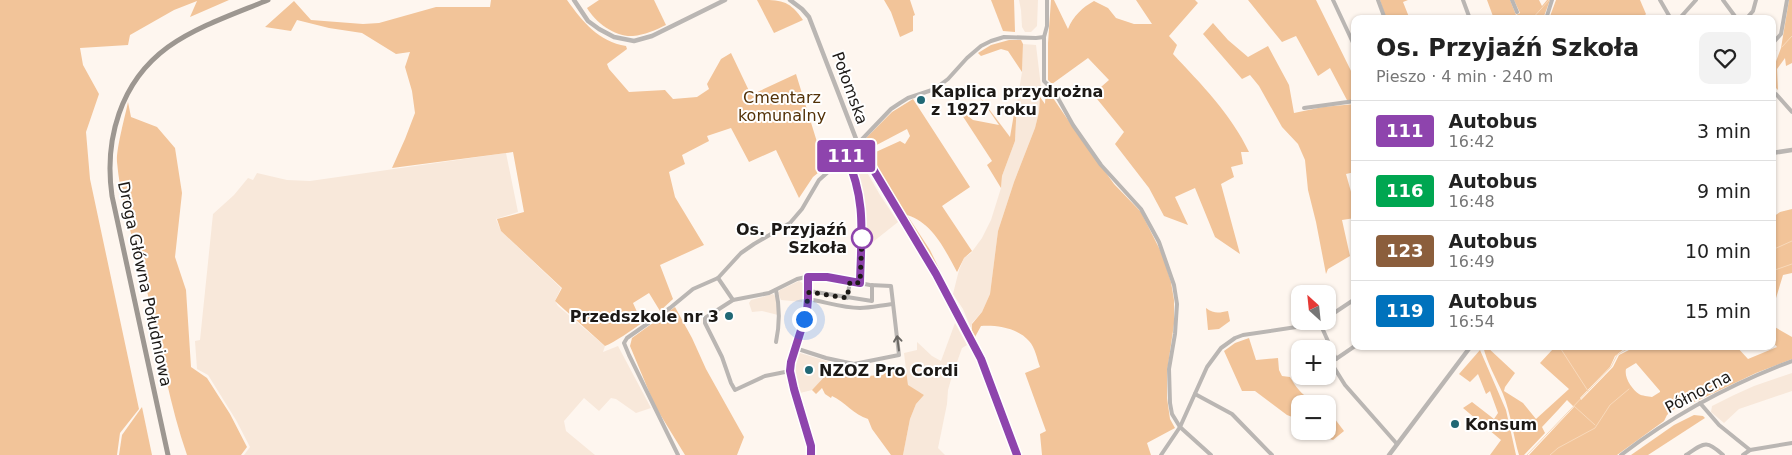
<!DOCTYPE html>
<html lang="pl">
<meta charset="utf-8">
<style>
body{margin:0;font-family:"DejaVu Sans",sans-serif;background:#f2f2f2;color:#222;height:100vh;display:flex;flex-direction:column;font-size:19px;white-space:nowrap}
*{box-sizing:border-box;margin:0}
p{font-size:16px;color:#767676}
.icon{flex:none;width:28px;height:28px;fill:none;stroke:currentColor;stroke-width:2;stroke-linecap:round;stroke-linejoin:round}
.map{position:relative;flex:1;overflow:hidden}
.drawer{position:absolute;left:1351px;top:15px;width:425px;height:335px;display:flex;flex-direction:column;background:#fff;border-radius:10px;box-shadow:0 1px 4px #0004}
.drawer>*{flex:none}
.badge{padding:0 10px;border-radius:4px;font-size:18px;line-height:32px}
.needle{width:32px;rotate:333deg}
.tools{position:absolute;left:1291px;top:285px;display:grid;gap:10px}
.tools a{display:grid;place-items:center;width:45px;height:45px;border-radius:10px;background:#fff;box-shadow:0 1px 4px #0004;font-size:25px}
.you{position:absolute;width:25px;height:25px;margin:-12px;border:4px solid #fff;border-radius:50%;background:#1a73e8;box-shadow:0 0 0 8px #1a73e833}
.map>.badge{position:absolute;translate:-50% -50%;box-shadow:0 0 0 2px #fff}
.round{display:grid;place-items:center;flex:none;width:52px;height:52px;border-radius:10px;background:#f2f2f2}
.head{display:flex;align-items:center;justify-content:space-between;height:85px;padding:0 25px}
h1{font-size:24px;font-weight:700;line-height:38px}
ul{padding:0;list-style:none}
li{display:flex;align-items:center;gap:15px;height:60px;padding:0 25px;border-top:1px solid #e0e0e0}
li div{flex:1}
li b{display:block;font-size:19px}
li em{font-style:normal}
li .badge{min-width:55px;font-weight:700;text-align:center}
.map>svg:first-child{display:block}
.built{fill:#f8e8da}
.green{fill:#f2c499;fill-rule:evenodd}
.lines{fill:none;stroke-linecap:round;stroke-linejoin:round}
.stream{stroke:#f9d9ba;stroke-width:1}
.minor{stroke:#bab6b3;stroke-width:4}
.tertiary{stroke:#bab6b3;stroke-width:4.5}
.secondary{stroke:#9d9791;stroke-width:5}
.oneway{stroke:#6b6864}
.line-casing{stroke:#fff;stroke-width:11}
.line{stroke:#8e44ad;stroke-width:8}
.walk{stroke:#1c1916;stroke-width:5;stroke-dasharray:0 9}
.poi-dot{fill:#206875;stroke:#fff;stroke-width:2}
.stop-dot{fill:#fff;stroke:#8e44ad;stroke-width:2.5}
.labels{text-anchor:middle;dominant-baseline:central;stroke-width:4;stroke-linejoin:round;paint-order:stroke}
.street-label{font-size:16px;fill:#1c1916;stroke:#fff}
.poi-label{font-size:16px;font-weight:bold;fill:#1c1916;stroke:#fff;text-anchor:start}
.park-label{font-size:16px;fill:#533107;stroke:#fff}
.stop-label{font-size:16px;font-weight:bold;fill:#1c1916;stroke:#fff;text-anchor:end}
</style>
<div class="map">
<svg width="1792" height="455" viewBox="0 0 1792 455">
<rect width="100%" height="100%" fill="#fef6ef"/>
<g class="built">
<polygon points="1019,0 1038,0 1037,26 1031,32 1025,32 1022,27 1021,10"/>
<polygon points="1023,44 1036,45 1041,87 1039,112 1035,128 1014,182 998,231 990,294 982,312 972,323 972,331 963,309 953,294 959,270 964,258 971,253 982,238 991,220 1001,188 1002,176 1015,141 1017,103 1022,72"/>
<polygon points="506,153 518,212 496,219 501,231 561,288 555,301 558,306 605,346 603,352 618,346 651,408 636,413 616,399 611,398 599,411 584,398 564,421 566,431 595,455 244,455 250,447 236,420 208,375 197,369 195,341 200,340 213,214 234,195 248,178 253,180 257,173 287,180 310,181"/>
<polygon points="857,155 880,195 898,222 869,245 865,246 864,203 852,158"/>
<polygon points="799,281 804,284 802,302 781,300 778,293 780,290"/>
<polygon points="773,294 775,296 778,305 778,315 762,311 752,312 749,303 751,300"/>
<polygon points="955,323 967,345 962,348 952,376 948,390 947,404 938,448 945,455 903,455 910,419 916,404 924,395 908,386 904,353 917,350 917,342 932,356 941,361"/>
<polygon points="797,353 800,353 830,362 829,373 812,390 800,393 796,388 794,375"/>
<polygon points="1792,373 1792,391 1739,409 1724,423 1711,412 1712,406 1734,395 1754,386"/>
</g>
<g class="green">
<polygon points="0,0 229,0 190,17 197,1 174,10 130,35 128,45 80,48 83,65 99,94 86,132 90,179 139,409 120,433 117,455 0,455"/>
<path d="M491 0H567C582 21 599 42 626 46L627 49 607 64 609 69 629 92 665 90 673 99 697 97 709 89 707 84 721 59 731 53 751 95 796 74 817 142 816 144 829 154 830 163 813 177 799 198 776 150 749 162 731 128 707 136 709 141 682 155 685 164 669 172 675 197 704 245 660 265 673 299 660 311 649 293 633 303 642 323C632 330 615 342 605 346L555 301 562 288 501 231 497 219 524 212 513 152 392 168 405 139 415 113 412 91 405 67 410 52 396 54 362 33 329 28 297 20 291 31 265 27 294 1 311 20 363 24 379 23 436 7H490Z"/>
<path d="M599 0H654L666 25C656 30 644 35 633 36 615 37 596 23 587 8Z"/>
<path d="M757 0C782 0 789 0 803 20L774 33Z"/>
<polygon points="884,0 910,0 915,15 913,16 913,31 900,37 891,12"/>
<polygon points="991,0 1014,0 1015,32 1003,31"/>
<path d="M1051 0H1054L1068 29C1073 16 1083 7 1094 1L1108 8 1116 18 1134 24H1152L1136 0H1195L1198 3 1169 36 1177 45 1173 54C1201 84 1231 114 1249 152H1241L1243 164 1231 167 1234 177 1221 184 1240 254 1215 237 1195 188 1175 197 1188 225 1164 216 1149 188 1115 144 1124 132 1093 94 1109 80 1088 58 1052 84 1048 80V43Z"/>
<polygon points="1248,0 1316,0 1355,79 1355,101 1348,102 1330,68 1318,76 1296,36 1282,42"/>
<polygon points="1380,0 1408,0 1403,2 1409,17 1405,19 1386,19"/>
<polygon points="1487,0 1510,0 1516,15 1520,13 1514,0 1539,0 1542,6 1547,0 1550,0 1543,19 1494,19"/>
<polygon points="1556,0 1640,0 1646,14 1642,19 1549,19"/>
<polygon points="1789,0 1792,0 1792,63 1786,66 1785,58 1777,69 1778,90 1773,85 1775,64 1781,48"/>
<polygon points="1213,23 1228,40 1248,57 1268,46 1289,85 1294,113 1323,107 1355,104 1355,172 1346,174 1355,206 1355,218 1342,220 1350,256 1328,269 1326,274 1316,222 1308,190 1305,160 1298,144 1282,127 1259,86 1250,75 1242,79 1203,34"/>
<polygon points="1009,40 1021,40 1023,44 1022,72 1008,51 1001,49 981,56 978,53 991,45"/>
<path d="M1046 85 1051 95 1066 117 1114 184 1141 212 1162 254 1171 282 1174 300V324L1167 372V398L1170 419 1175 428 1147 443 1151 455H1042L1040 434 1046 431 1025 373 1040 367C1037 359 1035 347 1029 341 1018 328 997 325 981 326L975 337 972 331V324L982 312 990 294 998 231 1014 182 1035 128 1039 112 1040 97 1045 104Z"/>
<polygon points="977,93 1010,137 1015,108 1014,105 1017,102 1015,141 1002,176 1001,188 987,165 992,161 962,115 964,113 973,120 999,125"/>
<path d="M913 99 970 187 942 206 972 251 964 258 957 272C945 250 933 223 907 215L930 250 949 289 948 292 867 156 900 141 905 144 910 136 907 129 869 149 864 146 865 139 892 112Z"/>
<path d="M128 102 131 117 157 127 175 148 182 193 175 257 186 290 191 367 207 378 230 414 247 447 241 455H187C170 406 161 354 150 303 139 258 121 208 117 162 116 149 125 117 128 102Z"/>
<polygon points="1792,209 1792,273 1783,275 1773,308 1773,217 1780,212"/>
<polygon points="675,307 692,338 706,369 744,437 737,455 685,455 655,406 630,346 632,338"/>
<path d="M1206 308C1214 314 1219 313 1228 311L1230 321 1219 329 1208 330Z"/>
<path d="M1773 326 1792 337V359L1756 373 1697 401 1678 406 1667 415 1664 421 1617 455H1529L1574 407 1567 400 1558 410 1542 427 1545 433 1524 455H1519C1513 435 1511 414 1503 394 1496 378 1487 363 1483 346H1486L1515 373 1505 387 1504 391 1523 403 1536 419 1569 389 1540 363 1553 349 1550 346H1623L1624 349 1615 356 1610 367 1580 398 1581 400 1613 367 1619 355 1629 350 1627 346H1736L1748 359 1777 347 1773 342ZM1636 363 1660 391V392L1652 397C1648 396 1642 396 1639 394 1632 389 1624 378 1626 369Z"/>
<path d="M1249 338 1256 360 1278 358 1279 370 1282 376 1290 377C1295 386 1302 395 1311 400L1316 396 1323 404H1300V420L1287 415 1255 391H1242L1224 351 1235 343Z"/>
<polygon points="1480,350 1506,410 1516,455 1490,455 1501,440 1463,408 1472,402 1494,419 1498,413 1490,391 1486,394 1478,374 1470,382 1459,374"/>
<path d="M906 370 908 385 924 395 916 404 910 419 903 455H891L872 429 868 419C854 415 845 402 832 396L831 398 825 394 822 388 816 394 812 390 828 373 849 377 883 375 885 373Z"/>
<polygon points="142,407 152,455 119,455 122,435"/>
<polygon points="1328,410 1344,431 1333,440 1313,434 1310,431 1328,431"/>
<polygon points="1694,415 1703,416 1705,418 1648,455 1631,455 1674,425"/>
</g>
<g class="lines">
<g class="stream">
<polyline points="1532,19 1549,0"/>
<polyline points="1782,47 1792,36"/>
<polyline points="1772,54 1776,51"/>
<polyline points="1772,250 1792,241"/>
<polyline points="1772,271 1792,264"/>
<polyline points="1559,346 1588,391"/>
<polyline points="1574,406 1595,425"/>
<polyline points="1527,455 1611,367 1617,355 1632,346"/>
<polyline points="1550,455 1558,448 1595,428 1610,405 1629,389"/>
</g>
<g class="minor">
<polyline points="1333,0 1355,47"/>
<polyline points="1378,0 1385,19"/>
<polyline points="1463,0 1470,19"/>
<polyline points="1512,0 1517,12"/>
<polyline points="1660,0 1671,19"/>
<polyline points="1723,0 1737,19"/>
<polyline points="1546,19 1552,0"/>
<polyline points="1679,19 1696,0"/>
<polyline points="1746,19 1753,11 1756,0"/>
<polyline points="1044,37 1044,81 1054,91 1073,125 1101,165 1141,209 1159,242 1174,285 1177,304 1175,334 1169,369 1170,403 1172,414 1180,427 1211,455"/>
<polyline points="1772,44 1781,34 1787,0"/>
<polyline points="1776,94 1792,112"/>
<polyline points="1304,108 1355,101"/>
<path d="M846 156C867 198 861 238 860 283"/>
<polyline points="808,277 807,311 791,362 790,371 793,389 811,445 811,455"/>
<polyline points="718,278 733,300"/>
<path d="M776 290C780 308 780 323 776 342"/>
<polyline points="809,291 872,301 872,285"/>
<polyline points="847,298 850,282"/>
<path d="M808 299C826 302 843 308 860 308 871 308 882 305 893 304"/>
<polyline points="1328,317 1355,299"/>
<polyline points="1355,346 1336,359 1330,361 1345,385 1397,444"/>
<polyline points="790,371 765,376 735,390 731,383 722,357 705,323 705,318 733,300 769,293 797,279 806,277 821,276 870,285 891,286 899,355 854,364 826,358 795,348"/>
<polyline points="1195,394 1232,414 1272,455"/>
<polyline points="1700,403 1719,425 1750,450"/>
<polyline points="678,455 629,355 624,343 627,338 670,308 693,289 718,278 741,253 754,244 790,223 802,209 819,180 846,156 891,109 900,103 908,98 932,90 940,85 948,79 967,58 981,46 991,41 1004,37 1036,38 1044,37 1047,26 1047,0"/>
<polyline points="1161,455 1180,427 1207,367 1221,348 1235,338 1243,335 1303,326 1319,321 1336,359"/>
<path d="M1621 455C1673 415 1731 384 1792 361"/>
<path d="M1686 455C1704 443 1706 439 1723 455"/>
<polyline points="1743,455 1750,450 1792,443"/>
</g>
<g class="tertiary">
<polyline points="574,0 588,21 599,29 614,37 634,41 652,36 725,0"/>
<polyline points="790,0 802,9 809,17 858,144 937,274 981,359 1017,455"/>
<polyline points="1772,153 1792,150"/>
<polyline points="1389,455 1471,346"/>
</g>
<path class="secondary" d="M168 455 112 196C104 140 120 82 168 47 198 26 234 14 268 0"/>
</g>
<defs><path id="oneway-shaft" d="M-6 0H5M1.5-3L5.5 0L1.5 3" fill="none" stroke-width="1.6" stroke-linecap="round" stroke-linejoin="round" transform="scale(1.25)"/></defs>
<use class="oneway" href="#oneway-shaft" transform="translate(898 343) rotate(-97)"/>
<g class="lines">
<g class="line-casing">
<path id="line" d="M811 455V446L794 389 790 371 791 362 807 311 808 299V277H827L860 283C861 237 867 200 846 156L858 144 936 274 981 359 1017 455"/>
</g>
<use href="#line" class="line"/>
<polyline class="walk" points="804,319 809,292 847,298 850,282 860,283 862,238"/>
</g>
<g class="poi-dot">
<circle cx="921" cy="100" r="5"/>
<circle cx="729" cy="316" r="5"/>
<circle cx="809" cy="370" r="5"/>
<circle cx="1455" cy="424" r="5"/>
</g>
<circle class="stop-dot" cx="862" cy="238" r="10"/>
<g class="labels">
<g class="street-label">
<text transform="translate(850 88) rotate(70)">Połomska</text>
<text transform="translate(145 284) rotate(78)">Droga Główna Południowa</text>
<text transform="translate(1698 392) rotate(-28)">Północna</text>
</g>
<g class="poi-label">
<text x="931" y="91">Kaplica przydrożna<tspan x="931" dy="18">z 1927 roku</tspan></text>
<text x="719" y="316" text-anchor="end">Przedszkole nr 3</text>
<text x="819" y="370">NZOZ Pro Cordi</text>
<text x="1465" y="424">Konsum</text>
</g>
<g class="park-label">
<text x="782" y="97">Cmentarz<tspan x="782" dy="18">komunalny</tspan></text>
</g>
<g class="stop-label">
<text x="847" y="229">Os. Przyjaźń<tspan x="847" dy="18">Szkoła</tspan></text>
</g>
</g>
</svg>
<div class="tools">
<a><svg class="needle" viewBox="-14 -14 28 28"><path d="M0-13l5 13h-10z" fill="#e53935"/><path d="M0 13l5-13h-10z" fill="#767676"/></svg></a>
<a>+</a>
<a>−</a>
</div>
<div class="you" style="left:804px;top:319px"></div>
<b class="badge" style="left:846px;top:156px;background:#8e44ad;color:#fff">111</b>
<section class="drawer">
<div class="head"><div><h1>Os. Przyjaźń Szkoła</h1><p>Pieszo · 4 min · 240 m</p></div><a class="round"><svg class="icon" aria-label="heart" viewBox="0 0 24 24"><path d="M12 20l-8-8c-3-5 5-10 8-4 3-6 11-1 8 4z"/></svg></a></div>
<ul>
<li><span class="badge" style="background:#8e44ad;color:#fff">111</span><div><b>Autobus</b><p>16:42</p></div><em>3 min</em></li>
<li><span class="badge" style="background:#00a651;color:#fff">116</span><div><b>Autobus</b><p>16:48</p></div><em>9 min</em></li>
<li><span class="badge" style="background:#8b5e3c;color:#fff">123</span><div><b>Autobus</b><p>16:49</p></div><em>10 min</em></li>
<li><span class="badge" style="background:#0072bc;color:#fff">119</span><div><b>Autobus</b><p>16:54</p></div><em>15 min</em></li>
</ul>
</section>
</div>
